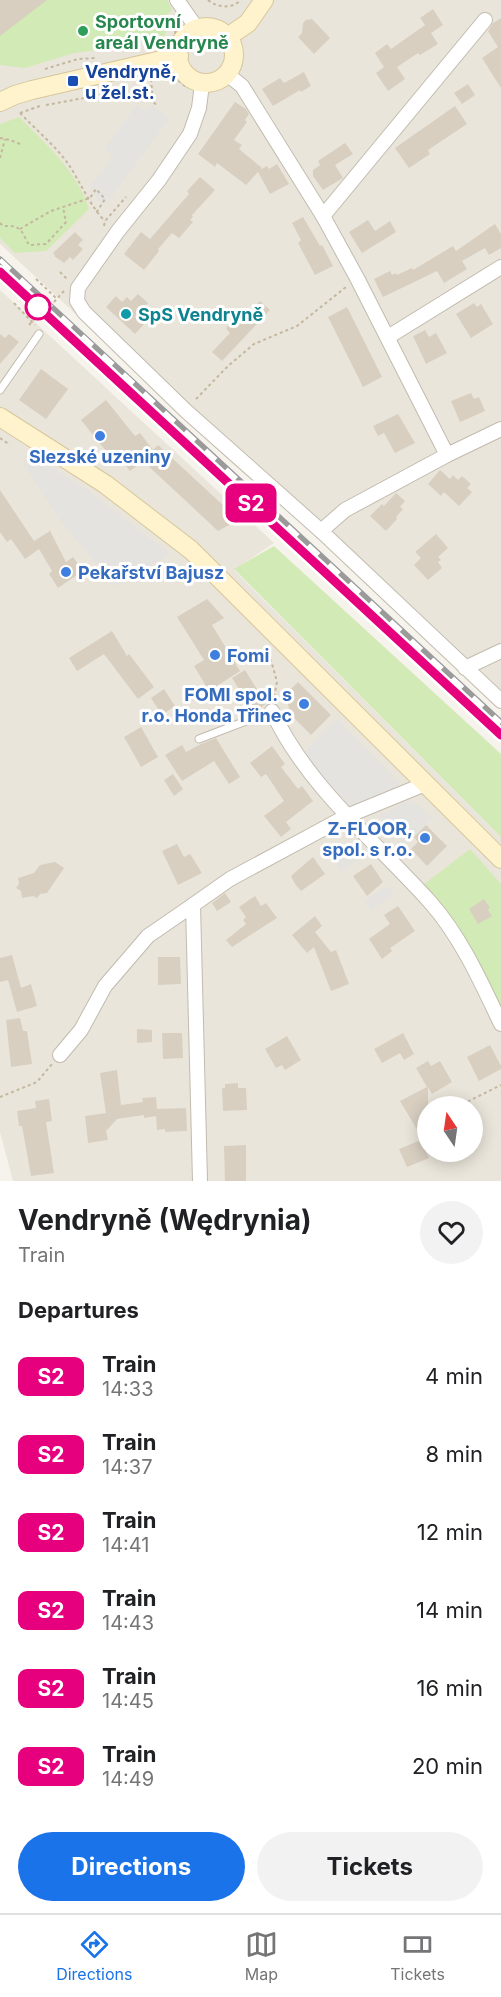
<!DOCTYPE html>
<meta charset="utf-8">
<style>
body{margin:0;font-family:Inter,sans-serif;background:#f2f2f2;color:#202124;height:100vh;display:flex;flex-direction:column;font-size:22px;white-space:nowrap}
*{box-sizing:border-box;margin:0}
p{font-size:20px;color:#757577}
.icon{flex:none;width:33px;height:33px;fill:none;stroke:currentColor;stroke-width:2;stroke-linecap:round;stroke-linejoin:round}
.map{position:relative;height:1181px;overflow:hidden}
.side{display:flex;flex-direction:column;background:#fff;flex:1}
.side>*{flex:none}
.badge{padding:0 12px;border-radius:9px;font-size:21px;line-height:39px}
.needle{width:39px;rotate:347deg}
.controls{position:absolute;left:417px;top:1096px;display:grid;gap:12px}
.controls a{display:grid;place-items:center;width:66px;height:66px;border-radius:50%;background:#fff;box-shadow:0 3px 15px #0003;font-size:30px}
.map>.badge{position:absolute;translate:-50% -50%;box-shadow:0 0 0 3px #fff}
h2{padding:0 18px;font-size:22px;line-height:54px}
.round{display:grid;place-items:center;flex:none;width:63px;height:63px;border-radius:32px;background:#f2f2f2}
.head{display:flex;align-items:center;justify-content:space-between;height:102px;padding:0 18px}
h1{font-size:28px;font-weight:700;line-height:45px}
.cta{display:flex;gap:12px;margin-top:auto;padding:12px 18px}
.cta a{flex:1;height:69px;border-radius:36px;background:#1a73e8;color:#fff;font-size:24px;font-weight:700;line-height:69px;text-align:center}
.cta a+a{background:#f2f2f2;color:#202124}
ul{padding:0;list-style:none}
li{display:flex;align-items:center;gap:18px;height:78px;padding:0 18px}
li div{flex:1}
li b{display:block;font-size:22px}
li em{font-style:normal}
li .badge{min-width:66px;font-weight:700;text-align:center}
.tabs{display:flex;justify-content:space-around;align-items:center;height:84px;border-top:2px solid #e0e0e0;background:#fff;font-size:16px;color:#757577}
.tabs a{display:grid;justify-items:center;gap:3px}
.tabs .on{color:#1a73e8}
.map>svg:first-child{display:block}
.residential{fill:#eae5da;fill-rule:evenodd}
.green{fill:#d2eab5}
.parking{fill:#e5e3e0}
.building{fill:#d8cfc1}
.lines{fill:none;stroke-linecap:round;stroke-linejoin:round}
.lane-casing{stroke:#c2bbae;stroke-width:9}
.street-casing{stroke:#c2bbae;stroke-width:16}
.secondary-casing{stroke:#d6c79b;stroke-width:20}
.path{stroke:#c4b79f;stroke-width:2;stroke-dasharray:3 3;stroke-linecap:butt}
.lane{stroke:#fff;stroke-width:7}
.street{stroke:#fff;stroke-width:14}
.secondary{stroke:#fff3cd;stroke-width:18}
.rail-casing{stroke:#9a9a9a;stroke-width:7}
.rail{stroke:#fff;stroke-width:4.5;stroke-dasharray:14;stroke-linecap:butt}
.line-casing{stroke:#fff;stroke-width:14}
.line{stroke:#e6007e;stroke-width:9}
.leisure-dot{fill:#2e9e5b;stroke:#fff;stroke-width:2}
.transit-dot{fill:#1a4fb4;stroke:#fff;stroke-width:2}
.stop-dot{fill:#fff;stroke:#e6007e;stroke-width:3}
.culture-dot{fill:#0f9aa8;stroke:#fff;stroke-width:2}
.shop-dot{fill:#3f7fe0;stroke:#fff;stroke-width:2}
.labels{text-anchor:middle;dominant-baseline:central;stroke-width:6;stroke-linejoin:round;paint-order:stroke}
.leisure-label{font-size:18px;font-weight:bold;fill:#27864d;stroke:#fff;text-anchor:start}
.transit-label{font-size:18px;font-weight:bold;fill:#164399;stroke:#fff;text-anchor:start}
.culture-label{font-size:18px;font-weight:bold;fill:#0d838f;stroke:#fff;text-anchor:start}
.shop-label{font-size:18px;font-weight:bold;fill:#366cbe;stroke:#fff;text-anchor:start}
</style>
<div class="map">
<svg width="501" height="1181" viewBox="0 0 501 1181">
<rect width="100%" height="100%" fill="#f6f3ec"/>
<g class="residential">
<polygon points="0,0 501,0 501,707 0,244"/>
<path d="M0 290 274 543 234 570 501 837V1181H13L0 1132ZM428 1107H472V1152H428Z"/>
</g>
<g class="green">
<polygon points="0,0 167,0 172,10 167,15 169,25 164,37 120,47 74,53 25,68 0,65"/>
<path d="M19 117C46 144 77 171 89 209L46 251 15 253 0 238V124Z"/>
<polygon points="274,546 501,754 501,837 234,569"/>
<polygon points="470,849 501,884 501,1017 423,885"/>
</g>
<g class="parking">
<polygon points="137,105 146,112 151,105 170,118 105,205 98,200 90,187 113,156 104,149"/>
<polygon points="27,452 86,489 170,554 117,587 62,523 23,464"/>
<polygon points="337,719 400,783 394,792 351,808 303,753"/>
<polygon points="411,800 433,818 405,845 379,815"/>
<polygon points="361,843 368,852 341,872 335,863"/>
<polygon points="387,885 394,894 371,911 364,901"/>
</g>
<g class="building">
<polygon points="0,0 47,0 0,36"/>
<polygon points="433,9 443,25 431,33 438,44 420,55 418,53 397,67 405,79 388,91 376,73 384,67 375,53 387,44 391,49 425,25 420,18"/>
<polygon points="501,18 501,88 482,58 498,47 488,31 493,23"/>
<polygon points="312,19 330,38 314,54 298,37 302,33 303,23 306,20"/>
<polygon points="304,72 311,86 301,92 300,90 273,106 262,89 280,78 284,83"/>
<polygon points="468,84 475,95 462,104 454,93"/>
<polygon points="235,102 246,109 249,114 245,120 247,122 234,140 242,145 239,149 262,168 260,170 267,166 269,169 277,164 289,184 270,194 258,172 246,185 217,163 215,167 198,154"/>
<polygon points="455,106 467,124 428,150 430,154 409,168 395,148"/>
<polygon points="345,143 353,154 335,165 343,178 323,190 313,176 313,170 320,165 318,161"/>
<polygon points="200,177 215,190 192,215 193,217 190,220 193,222 179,238 172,233 158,249 159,251 144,270 124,254 141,232 150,239 189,194 187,191"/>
<polygon points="303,217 320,246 322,245 333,266 315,275 298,243 301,240 292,223"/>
<polygon points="368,220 375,231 390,221 396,232 362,253 349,232"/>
<polygon points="495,224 501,234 501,248 489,255 485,248 462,261 467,269 444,283 437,271 383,297 374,279 390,271 392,275 396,273 397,275 412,268 413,270 453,246 456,251"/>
<polygon points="75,232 83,240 78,245 83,249 73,260 70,257 64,263 54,256 55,255 53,253"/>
<polygon points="138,294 148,303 137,316 145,323 135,334 106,307 116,296 122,302 127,297 131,301"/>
<polygon points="260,301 270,310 222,361 212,352 230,333 226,328 238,316 242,320"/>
<polygon points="474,303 477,307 481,304 493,324 471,338 456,314"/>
<polygon points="347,307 382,377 363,387 328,317"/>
<polygon points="425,330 429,337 436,333 447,353 426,364 413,336"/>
<polygon points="0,334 5,338 9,334 19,342 0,364"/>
<polygon points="41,369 68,389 46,419 19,400"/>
<polygon points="471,393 474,399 479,397 485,411 460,422 451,401"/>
<polygon points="106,400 135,436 140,433 153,450 158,445 239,520 218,531 143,461 130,471 116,453 111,457 81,420"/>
<polygon points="398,414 415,443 395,453 384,433 378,436 373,426"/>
<polygon points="440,470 450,479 453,475 458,480 462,476 471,484 467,488 472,492 459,506 444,492 441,496 428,484"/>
<polygon points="0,490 34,541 50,531 66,562 73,557 83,571 58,588 49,574 52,571 39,549 25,559 11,539 7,542 0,532"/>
<polygon points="396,493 405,501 400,507 403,509 396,517 397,519 386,531 370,516 382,504 384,506"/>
<polygon points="436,534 448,548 438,557 441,560 438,562 442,568 428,580 414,565 421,558 415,552"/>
<polygon points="207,599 224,618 212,625 240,671 209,691 194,666 204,660 177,617"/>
<polygon points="112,631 127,656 129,654 154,687 138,699 104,654 77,671 69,658"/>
<polygon points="245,670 266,704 253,712 232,678"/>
<polygon points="298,682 331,715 311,735 290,714 286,694"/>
<polygon points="164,689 175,706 162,715 151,698"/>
<polygon points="141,727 158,757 141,767 124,737"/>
<polygon points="216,738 240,777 229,784 214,761 182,781 165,755 182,745 186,752 199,745"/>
<polygon points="272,746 285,764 281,767 298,789 302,786 313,801 286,822 291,829 281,837 264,816 284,801 266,774 261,777 250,763"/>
<polygon points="173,774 183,789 174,796 164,780"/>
<polygon points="426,825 447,846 427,866 411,849 418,842 414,837"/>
<polygon points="177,844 184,857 190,854 202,873 178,885 162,851"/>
<polygon points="313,857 325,874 301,891 295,884 291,876"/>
<polygon points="55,862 64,868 47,893 40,894 37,898 33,896 22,898 21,891 16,888 19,884 18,878 34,873 40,865"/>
<polygon points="371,864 383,882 367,896 353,876"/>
<polygon points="225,893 231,902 217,911 212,903"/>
<polygon points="255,896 261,906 266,903 277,918 232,947 226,940 246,924 243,920 246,917 239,907"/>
<polygon points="484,899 490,908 488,910 492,916 478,924 469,909"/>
<polygon points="398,906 415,931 390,948 392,951 382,959 369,939 390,924 384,915"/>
<polygon points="315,916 322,926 315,932 331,952 336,950 349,984 331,991 314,947 307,953 292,935"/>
<polygon points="12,955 21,988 31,984 37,1006 17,1012 8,980 0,982 0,958"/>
<polygon points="158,957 180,957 181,984 158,985"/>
<polygon points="20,1018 23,1031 27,1031 32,1064 11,1067 6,1020"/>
<polygon points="137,1029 152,1030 152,1042 137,1043"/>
<polygon points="162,1033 182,1033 183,1058 163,1059"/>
<polygon points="403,1033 414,1054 404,1060 400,1053 382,1063 374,1049"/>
<polygon points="287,1036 301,1060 285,1070 282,1065 276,1068 265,1049"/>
<polygon points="490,1045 501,1066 501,1069 479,1081 467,1057"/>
<polygon points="428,1061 431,1066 440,1061 452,1082 432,1094 428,1087 428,1129 419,1133 400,1101 427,1087 416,1068"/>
<polygon points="117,1070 121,1105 143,1102 142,1098 156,1097 157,1109 186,1108 187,1131 165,1132 165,1129 157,1130 156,1116 144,1118 144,1115 117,1119 106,1131 108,1140 88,1143 85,1116 106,1113 100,1073"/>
<polygon points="238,1083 238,1088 246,1088 247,1110 223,1111 222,1088 225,1088 225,1084"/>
<polygon points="49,1099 52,1121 46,1122 54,1173 31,1176 22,1126 19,1126 17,1111 36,1108 35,1101"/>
<polygon points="421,1140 429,1158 407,1167 399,1149"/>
<polygon points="246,1145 246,1181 225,1181 224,1146"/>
</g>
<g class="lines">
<g class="lane-casing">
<g id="lane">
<polyline points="0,390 39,334"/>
<polyline points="199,739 272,711"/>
</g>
</g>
<g class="street-casing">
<g id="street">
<polyline points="177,0 196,27"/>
<polyline points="227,74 242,86 323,216 357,278 447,455 345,510 321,531"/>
<polyline points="202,84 199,108 190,134 159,180 118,231 78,288 77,301 84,312 186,411 321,531 501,701"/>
<polyline points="323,216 485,20"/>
<polyline points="388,337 501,267"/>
<polyline points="447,455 501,429"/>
<polyline points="465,668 501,651"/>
<path d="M272 711C306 785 376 842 430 902 461 937 481 982 501 1024"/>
<polyline points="60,1055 81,1030 105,986 148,936 193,905"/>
<polyline points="200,1181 193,905 230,879 347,816 425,784"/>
</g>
</g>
<g class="secondary-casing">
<g id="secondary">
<circle cx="206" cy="55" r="28"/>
<polyline points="229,36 248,23 264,0"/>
<polyline points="0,102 15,95 32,90 179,56"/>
<polyline points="0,417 105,484 191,550 501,859"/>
</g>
</g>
<g class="path">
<path d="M208 0C218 8 232 9 241 0"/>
<polyline points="167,42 175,35 176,24"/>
<polyline points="45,69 78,59 95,58"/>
<path d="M167 77C176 78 181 81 187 89"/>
<polyline points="151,79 153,102 158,106"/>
<polyline points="46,105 106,94 118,88"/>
<polyline points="20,113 40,106"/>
<path d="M20 113C36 130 56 146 69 165 80 182 92 209 105 221"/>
<polyline points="0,138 10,140 20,144"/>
<polyline points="0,158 5,139"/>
<path d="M0 223 3 226C21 225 21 230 29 245L46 244 66 222 63 207"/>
<polyline points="104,226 105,221 126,197"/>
<polyline points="20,229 51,211 90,198 96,189 105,199 96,213"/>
<polyline points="60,272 68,280"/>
<polyline points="36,279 57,299"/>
<polyline points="54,302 64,291"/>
<polyline points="14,303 35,325"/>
<polyline points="29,325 37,316"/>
<polyline points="196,399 228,366 254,344 297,326 346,287"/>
<polyline points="0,438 10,445"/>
<polyline points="237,501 240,504 254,489"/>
<polyline points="269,653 277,682 274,697"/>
<polyline points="0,1097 37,1082 52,1064"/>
<polyline points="457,1107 501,1085"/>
</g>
<use href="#lane" class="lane"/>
<use href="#street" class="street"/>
<use href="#secondary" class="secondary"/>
<g class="rail-casing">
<g id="rail">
<polyline points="0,260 501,723"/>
<polyline points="0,272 22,293"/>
<polyline points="485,720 501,735"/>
</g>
</g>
<use href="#rail" class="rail"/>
</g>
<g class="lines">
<g class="line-casing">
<polyline id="line" points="0,272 501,735"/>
</g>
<use href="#line" class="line"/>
</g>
<circle class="leisure-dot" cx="83" cy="31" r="6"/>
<rect class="transit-dot" x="67" y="75" width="12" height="12" rx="3"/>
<circle class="stop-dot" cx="38" cy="307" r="12"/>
<circle class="culture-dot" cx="126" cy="314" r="6"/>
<g class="shop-dot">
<circle cx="100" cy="436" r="6"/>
<circle cx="66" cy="572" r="6"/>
<circle cx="215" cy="655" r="6"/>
<circle cx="304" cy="704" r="6"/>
<circle cx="425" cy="838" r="6"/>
</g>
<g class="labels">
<g class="leisure-label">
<text x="95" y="21">Sportovní<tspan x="95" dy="21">areál Vendryně</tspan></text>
</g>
<g class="transit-label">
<text x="85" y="71">Vendryně,<tspan x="85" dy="21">u žel.st.</tspan></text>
</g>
<g class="culture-label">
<text x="138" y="314">SpS Vendryně</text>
</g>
<g class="shop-label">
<text x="100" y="456" text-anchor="middle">Slezské uzeniny</text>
<text x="78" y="572">Pekařství Bajusz</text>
<text x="227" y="655">Fomi</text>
<text x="292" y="694" text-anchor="end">FOMI spol. s<tspan x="292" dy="21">r.o. Honda Třinec</tspan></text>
<text x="413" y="828" text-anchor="end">Z-FLOOR,<tspan x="413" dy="21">spol. s r.o.</tspan></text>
</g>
</g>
</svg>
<div class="controls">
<a><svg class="needle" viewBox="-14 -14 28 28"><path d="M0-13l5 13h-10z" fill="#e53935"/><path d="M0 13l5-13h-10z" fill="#757577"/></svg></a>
</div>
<b class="badge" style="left:251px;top:503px;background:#e6007e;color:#fff">S2</b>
</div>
<section class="side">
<div class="head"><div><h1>Vendryně (Wędrynia)</h1><p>Train</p></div><a class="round"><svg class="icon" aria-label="heart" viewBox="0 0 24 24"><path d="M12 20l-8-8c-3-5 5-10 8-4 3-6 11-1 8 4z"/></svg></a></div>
<h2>Departures</h2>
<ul>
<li><span class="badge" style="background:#e6007e;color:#fff">S2</span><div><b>Train</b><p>14:33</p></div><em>4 min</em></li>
<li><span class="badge" style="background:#e6007e;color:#fff">S2</span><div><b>Train</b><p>14:37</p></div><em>8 min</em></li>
<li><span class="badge" style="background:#e6007e;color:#fff">S2</span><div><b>Train</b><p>14:41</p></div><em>12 min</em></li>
<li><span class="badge" style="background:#e6007e;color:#fff">S2</span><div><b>Train</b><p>14:43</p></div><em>14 min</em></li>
<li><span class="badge" style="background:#e6007e;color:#fff">S2</span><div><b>Train</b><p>14:45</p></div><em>16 min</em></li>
<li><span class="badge" style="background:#e6007e;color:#fff">S2</span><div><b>Train</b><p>14:49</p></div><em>20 min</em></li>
</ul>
<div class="cta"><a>Directions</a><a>Tickets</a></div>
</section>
<nav class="tabs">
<a class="on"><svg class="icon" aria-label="directions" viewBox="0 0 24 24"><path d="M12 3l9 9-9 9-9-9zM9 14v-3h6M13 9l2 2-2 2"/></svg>Directions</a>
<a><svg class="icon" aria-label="map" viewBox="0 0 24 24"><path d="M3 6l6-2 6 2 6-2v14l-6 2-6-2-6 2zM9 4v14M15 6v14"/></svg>Map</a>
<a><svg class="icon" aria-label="tickets" viewBox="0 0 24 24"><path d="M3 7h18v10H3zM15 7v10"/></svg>Tickets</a>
</nav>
